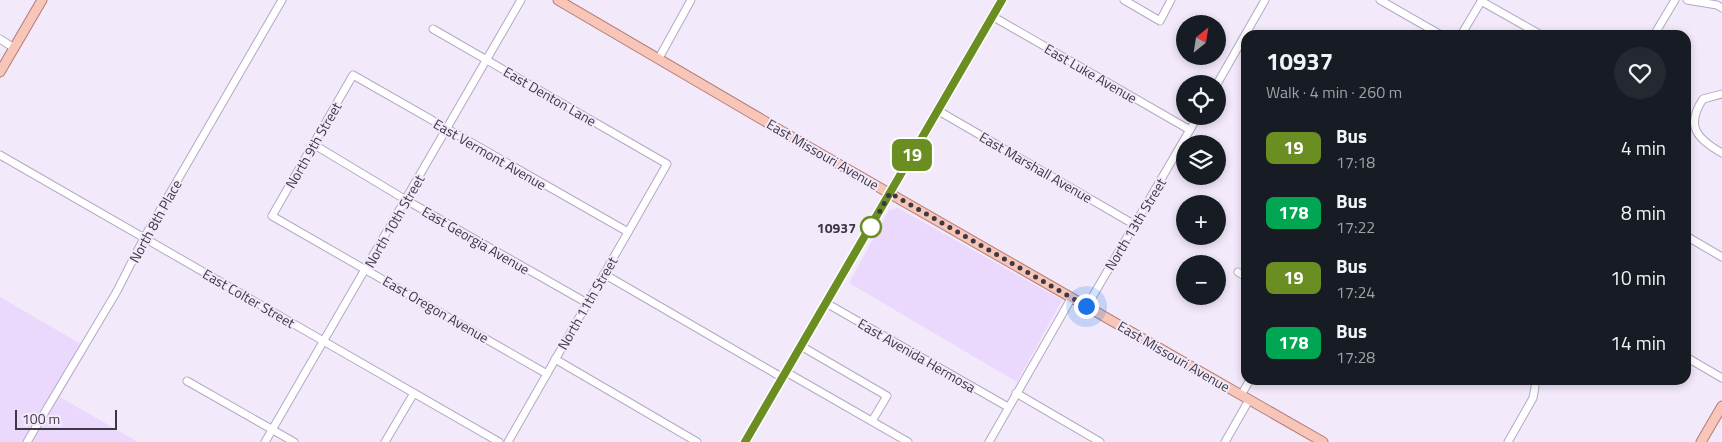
<!DOCTYPE html>
<meta charset="utf-8">
<style>
body{margin:0;font-family:"Titillium Web",sans-serif;background:#242831;color:#f1f3f6;height:100vh;display:flex;flex-direction:column;font-size:19px;white-space:nowrap}
*{box-sizing:border-box;margin:0}
p{font-size:16px;color:#9ea1a6}
.icon{flex:none;width:28px;height:28px;fill:none;stroke:currentColor;stroke-width:2;stroke-linecap:round;stroke-linejoin:round}
.map{position:relative;flex:1;overflow:hidden}
.details{position:absolute;left:1241px;top:30px;width:450px;height:355px;display:flex;flex-direction:column;background:#171b24;border-radius:15px;box-shadow:0 2px 8px #0003}
.details>*{flex:none}
.badge{padding:0 10px;border-radius:8px;font-size:18px;line-height:32px}
.needle{width:32px;rotate:30deg}
.controls{position:absolute;left:1176px;top:15px;display:grid;gap:10px}
.controls a{display:grid;place-items:center;width:50px;height:50px;border-radius:50%;background:#171b24;box-shadow:0 2px 8px #0003;font-size:25px}
.scale{position:absolute;left:15px;bottom:12px;width:102px;box-sizing:border-box;padding-left:5px;border:2px solid #3e3844;border-top:0;font-size:14px;line-height:18px;white-space:nowrap;color:#3e3844;-webkit-text-stroke:4px #f2e9fb;paint-order:stroke}
.you{position:absolute;width:25px;height:25px;margin:-12px;border:4px solid #fff;border-radius:50%;background:#1a73e8;box-shadow:0 0 0 8px #1a73e833}
.map>.badge{position:absolute;translate:-50% -50%;box-shadow:0 0 0 2px #fff}
.round{display:grid;place-items:center;flex:none;width:52px;height:52px;border-radius:26px;background:#242831}
.summary{display:flex;align-items:center;justify-content:space-between;height:85px;padding:0 25px}
h1{font-size:24px;font-weight:700;line-height:38px}
ul{padding:0;list-style:none}
li{display:flex;align-items:center;gap:15px;height:65px;padding:0 25px}
li div{flex:1}
li b{display:block;font-size:19px}
li em{font-style:normal}
li .badge{min-width:55px;font-weight:700;text-align:center}
.map>svg:first-child{display:block}
.built{fill:#ebd9fd}
.lines{fill:none;stroke-linecap:round;stroke-linejoin:round}
.minor-casing{stroke:#b6a7c4;stroke-width:9}
.major-casing{stroke:#b47b72;stroke-width:11}
.minor{stroke:#fff;stroke-width:7}
.major{stroke:#f8c5b9;stroke-width:9}
.line-casing{stroke:#fff;stroke-width:11}
.line{stroke:#6b8e23;stroke-width:8}
.walk{stroke:#3e3844;stroke-width:5;stroke-dasharray:0 9}
.stop-dot{fill:#fff;stroke:#6b8e23;stroke-width:2.5}
.labels{text-anchor:middle;dominant-baseline:central;stroke-width:4;stroke-linejoin:round;paint-order:stroke}
.street-label{font-size:14px;fill:#3e3844;stroke:#f2e9fb}
.stop-label{font-size:14px;font-weight:bold;fill:#3e3844;stroke:#f2e9fb;text-anchor:end}
</style>
<div class="map">
<svg width="1722" height="442" viewBox="0 0 1722 442">
<rect width="100%" height="100%" fill="#f2e9fb"/>
<g class="built">
<polygon points="898,208 1062,300 1017,382 849,283 889,210"/>
<polygon points="0,297 88,348 60,397 138,442 0,442"/>
</g>
<g class="lines">
<g class="minor-casing">
<g id="minor">
<polyline points="1124,0 1160,21 1171,0"/>
<polyline points="1380,0 1441,35"/>
<polyline points="1687,0 1717,5 1722,8"/>
<polyline points="1481,1 1541,35"/>
<polyline points="992,16 1190,130"/>
<polyline points="433,29 667,164 508,442"/>
<polyline points="1461,35 1482,0"/>
<polyline points="1654,35 1675,0"/>
<polyline points="0,39 14,48"/>
<polyline points="659,58 691,0"/>
<polyline points="1217,84 1265,0"/>
<path d="M1722 94 1703 99C1685 126 1697 139 1722 153"/>
<polyline points="937,110 1135,225"/>
<polyline points="313,144 406,200 587,303"/>
<polyline points="0,155 499,442"/>
<polyline points="1686,236 1722,257"/>
<polyline points="1238,272 1246,277"/>
<polyline points="604,274 783,378"/>
<polyline points="826,303 1008,407"/>
<polyline points="1087,306 1198,116"/>
<polyline points="801,346 887,396 872,421"/>
<polyline points="1686,357 1722,378"/>
<polyline points="555,359 697,442"/>
<polyline points="786,372 908,442"/>
<polyline points="547,374 272,216 353,75 628,232"/>
<polyline points="187,381 294,442"/>
<polyline points="1016,393 1100,442"/>
<polyline points="1241,395 1250,380"/>
<polyline points="27,442 117,291 144,238 282,0"/>
<polyline points="265,442 521,0"/>
<polyline points="385,442 414,393"/>
<polyline points="745,442 1001,0"/>
<polyline points="989,442 1072,297"/>
<polyline points="1225,442 1249,400"/>
<polyline points="1508,442 1533,398 1535,387"/>
</g>
</g>
<g class="major-casing">
<g id="major">
<polyline points="558,0 814,150 1323,442"/>
<polyline points="0,72 42,0"/>
<polyline points="1701,442 1722,406"/>
</g>
</g>
<use href="#minor" class="minor"/>
<use href="#major" class="major"/>
</g>
<g class="lines">
<g class="line-casing">
<polyline id="line" points="745,442 1002,0"/>
</g>
<use href="#line" class="line"/>
<polyline class="walk" points="871,227 890,193 1086,306"/>
</g>
<circle class="stop-dot" cx="871" cy="227" r="10"/>
<g class="labels">
<g class="street-label">
<text transform="translate(1091 73) rotate(30)">East Luke Avenue</text>
<text transform="translate(550 96) rotate(30)">East Denton Lane</text>
<text transform="translate(313 145) rotate(-60)">North 9th Street</text>
<text transform="translate(490 154) rotate(30)">East Vermont Avenue</text>
<text transform="translate(823 154) rotate(30)">East Missouri Avenue</text>
<text transform="translate(1036 167) rotate(30)">East Marshall Avenue</text>
<text transform="translate(155 221) rotate(-61)">North 8th Place</text>
<text transform="translate(394 221) rotate(-60)">North 10th Street</text>
<text transform="translate(1135 224) rotate(-59)">North 13th Street</text>
<text transform="translate(476 240) rotate(30)">East Georgia Avenue</text>
<text transform="translate(249 298) rotate(30)">East Colter Street</text>
<text transform="translate(587 303) rotate(-60)">North 11th Street</text>
<text transform="translate(436 309) rotate(30)">East Oregon Avenue</text>
<text transform="translate(917 355) rotate(30)">East Avenida Hermosa</text>
<text transform="translate(1174 356) rotate(30)">East Missouri Avenue</text>
</g>
<g class="stop-label">
<text x="856" y="227">10937</text>
</g>
</g>
</svg>
<div class="controls">
<a><svg class="needle" viewBox="-14 -14 28 28"><path d="M0-13l5 13h-10z" fill="#e53935"/><path d="M0 13l5-13h-10z" fill="#9ea1a6"/></svg></a>
<a><svg class="icon" aria-label="locate" viewBox="0 0 24 24"><circle cx="12" cy="12" r="6"/><path d="M12 2v4M12 18v4M2 12h4M18 12h4"/></svg></a>
<a><svg class="icon" aria-label="layers" viewBox="0 0 24 24"><path d="M12 4l9 5-9 5-9-5zM3 14l9 5 9-5"/></svg></a>
<a>+</a>
<a>−</a>
</div>
<div class="scale">100 m</div>
<div class="you" style="left:1086px;top:306px"></div>
<b class="badge" style="left:912px;top:155px;background:#6b8e23;color:#fff">19</b>
<section class="details">
<div class="summary"><div><h1>10937</h1><p>Walk · 4 min · 260 m</p></div><a class="round"><svg class="icon" aria-label="heart" viewBox="0 0 24 24"><path d="M12 20l-8-8c-3-5 5-10 8-4 3-6 11-1 8 4z"/></svg></a></div>
<ul>
<li><span class="badge" style="background:#6b8e23;color:#fff">19</span><div><b>Bus</b><p>17:18</p></div><em>4 min</em></li>
<li><span class="badge" style="background:#00a651;color:#fff">178</span><div><b>Bus</b><p>17:22</p></div><em>8 min</em></li>
<li><span class="badge" style="background:#6b8e23;color:#fff">19</span><div><b>Bus</b><p>17:24</p></div><em>10 min</em></li>
<li><span class="badge" style="background:#00a651;color:#fff">178</span><div><b>Bus</b><p>17:28</p></div><em>14 min</em></li>
</ul>
</section>
</div>
